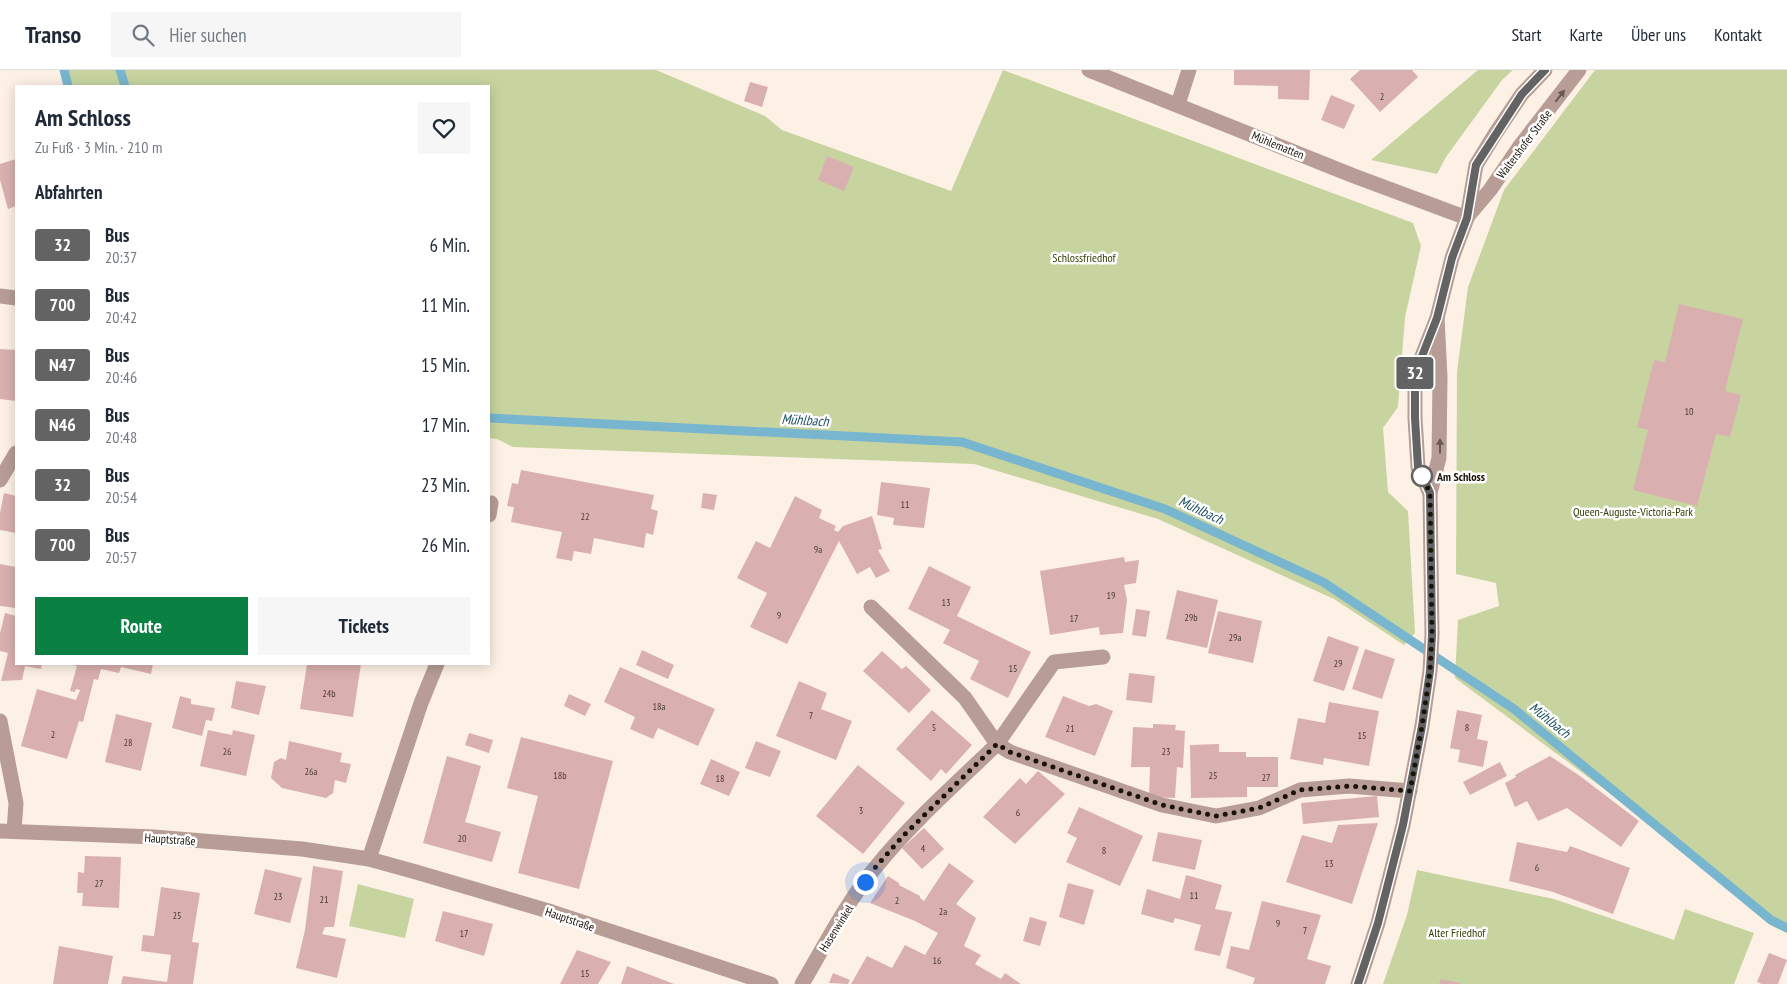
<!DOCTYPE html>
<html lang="de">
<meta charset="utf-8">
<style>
body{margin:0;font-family:"PT Sans Narrow",sans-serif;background:#f6f6f7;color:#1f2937;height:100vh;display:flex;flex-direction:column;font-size:19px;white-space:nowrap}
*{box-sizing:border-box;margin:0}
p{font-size:16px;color:#747a83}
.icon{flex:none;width:28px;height:28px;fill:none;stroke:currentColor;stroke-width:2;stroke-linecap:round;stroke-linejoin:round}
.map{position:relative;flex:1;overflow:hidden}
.side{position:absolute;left:15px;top:15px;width:475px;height:580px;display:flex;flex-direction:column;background:#fff;border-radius:0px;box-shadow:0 2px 12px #0003}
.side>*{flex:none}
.badge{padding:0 10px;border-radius:4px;font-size:18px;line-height:32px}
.you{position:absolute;width:25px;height:25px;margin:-12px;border:4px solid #fff;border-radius:50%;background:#1a73e8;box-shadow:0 0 0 8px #1a73e833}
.map>.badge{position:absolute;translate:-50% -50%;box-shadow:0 0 0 2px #fff}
h2{padding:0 20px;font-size:19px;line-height:45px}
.round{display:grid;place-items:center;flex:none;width:52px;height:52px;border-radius:0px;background:#f6f6f7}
.head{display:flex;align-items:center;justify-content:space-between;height:85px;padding:0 20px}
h1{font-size:24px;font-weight:700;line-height:38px}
.primary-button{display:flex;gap:10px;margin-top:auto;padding:10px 20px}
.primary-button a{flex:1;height:58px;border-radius:0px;background:#0b8043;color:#fff;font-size:20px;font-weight:700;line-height:58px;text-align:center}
.primary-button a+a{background:#f6f6f7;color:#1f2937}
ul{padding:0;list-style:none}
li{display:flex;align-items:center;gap:15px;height:60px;padding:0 20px}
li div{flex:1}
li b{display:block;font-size:19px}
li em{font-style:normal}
li .badge{min-width:55px;font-weight:700;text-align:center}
header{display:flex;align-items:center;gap:30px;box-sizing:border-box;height:70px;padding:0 25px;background:#fff;border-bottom:1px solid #e0e1e3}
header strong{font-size:24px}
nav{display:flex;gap:28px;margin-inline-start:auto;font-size:18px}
.search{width:350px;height:45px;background:#f6f6f7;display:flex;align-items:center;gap:12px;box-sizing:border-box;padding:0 18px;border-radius:0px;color:#747a83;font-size:19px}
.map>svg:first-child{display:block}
.green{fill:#c7d4a0}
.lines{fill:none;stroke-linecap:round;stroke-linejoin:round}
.stream{stroke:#78b5ce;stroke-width:9}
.building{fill:#d9b0af}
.minor{stroke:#b79d95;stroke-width:15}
.tertiary{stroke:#b79d95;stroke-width:15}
.oneway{fill:#69584e}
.line-casing{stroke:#fff;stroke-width:11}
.line{stroke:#646363;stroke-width:8}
.walk{stroke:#1b1208;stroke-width:5;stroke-dasharray:0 9}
.stop-dot{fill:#fff;stroke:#646363;stroke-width:2.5}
.labels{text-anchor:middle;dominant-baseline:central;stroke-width:5;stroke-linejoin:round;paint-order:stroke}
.number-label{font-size:10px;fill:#4a3a32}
.street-label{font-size:12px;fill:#1b1208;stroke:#fff}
.park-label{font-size:12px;fill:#343e00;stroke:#fff}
.stop-label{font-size:12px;font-weight:bold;fill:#1b1208;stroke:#fff;text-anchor:start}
.water-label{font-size:14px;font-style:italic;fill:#205265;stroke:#fff}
</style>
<header>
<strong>Transo</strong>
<div class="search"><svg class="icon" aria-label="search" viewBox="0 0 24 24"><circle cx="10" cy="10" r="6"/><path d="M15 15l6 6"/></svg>Hier suchen</div>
<nav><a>Start</a><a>Karte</a><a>Über uns</a><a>Kontakt</a></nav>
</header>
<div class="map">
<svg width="1787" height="914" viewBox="0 0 1787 914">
<rect width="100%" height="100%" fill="#fdf1e6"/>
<g class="green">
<polygon points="63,0 656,0 765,46 782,60 951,121 1003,0 1413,153 1421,176 1405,247 1398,337 1383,358 1388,422 1408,441 1415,563 1404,575 1334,529 1158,449 974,394 513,377 497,369 489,368 489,16 68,16"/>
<polygon points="1478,0 1513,0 1502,10 1446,87 1437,104 1371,90"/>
<polygon points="1595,0 1787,0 1787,863 1770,855 1643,748 1455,608 1458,550 1499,536 1496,513 1456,504 1457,302 1468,217 1504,120"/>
<polygon points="1417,800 1554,829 1674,870 1685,839 1754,863 1734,914 1383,914 1407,845"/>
<polygon points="358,814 414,829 405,868 349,856"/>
</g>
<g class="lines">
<g class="stream">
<polyline points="64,0 68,16"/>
<polyline points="120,0 125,16"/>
<polyline points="489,348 962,372 1165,439 1323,512 1514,639 1771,850 1787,858"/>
</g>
</g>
<g class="building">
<polygon points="1234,0 1310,0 1309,30 1278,29 1278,16 1234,15"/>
<polygon points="1360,0 1412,0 1418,7 1380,42 1350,9"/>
<polygon points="750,12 768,17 762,37 744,31"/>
<polygon points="1331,25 1355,35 1344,59 1321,50"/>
<polygon points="827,86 854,97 844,121 818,110"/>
<polygon points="16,89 16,136 8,139 0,110 0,94"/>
<polygon points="1679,234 1743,249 1725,321 1741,325 1730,367 1716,364 1697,436 1633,420 1648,360 1637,357 1654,290 1665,292"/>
<polygon points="0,279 16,280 16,331 0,329"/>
<polygon points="521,400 654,425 651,439 658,441 653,465 646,463 644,478 594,468 591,484 574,481 572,491 556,488 562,462 511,452 514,437 507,436 512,413 518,414"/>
<polygon points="881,412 930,418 924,458 893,455 894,448 877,445"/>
<polygon points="4,423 16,426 16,463 0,460 0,443"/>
<polygon points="703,423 717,425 714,440 701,438"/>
<polygon points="795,426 822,440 819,448 836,456 834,460 838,462 843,456 872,446 882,479 878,480 890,501 876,508 870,497 857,504 839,471 787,574 750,557 767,523 737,508 756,471 770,478"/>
<polygon points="1124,487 1125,492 1139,490 1136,513 1124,515 1127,530 1123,563 1100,565 1099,557 1050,565 1040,501"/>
<polygon points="0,494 16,497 16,538 0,536"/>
<polygon points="929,496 971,517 957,546 1031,582 1008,628 970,609 979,591 943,573 950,560 908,539"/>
<polygon points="1177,520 1218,530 1207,578 1166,569"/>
<polygon points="1136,539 1150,541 1146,567 1132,565"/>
<polygon points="1218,541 1262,551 1253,593 1208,583"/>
<polygon points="5,543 16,546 16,594 42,594 41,599 25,596 22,610 1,611 8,583 0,581 0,563"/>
<polygon points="1328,566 1359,577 1344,621 1313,611"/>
<polygon points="1365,579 1395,589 1382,629 1352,619"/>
<polygon points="642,580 674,595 668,609 636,595"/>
<polygon points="882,581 902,599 906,596 931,620 909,643 863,601"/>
<polygon points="68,594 153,594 151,604 121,597 119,603 101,599 98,610 94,609 83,652 79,651 67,689 21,676 37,619 76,630 80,620 76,619 75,622 70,621 77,596"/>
<polygon points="307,594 361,594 353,647 300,639"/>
<polygon points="620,597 715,639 698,676 658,658 653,669 630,659 635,647 604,632"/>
<polygon points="1129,603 1155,606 1152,633 1126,630"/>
<polygon points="236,611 266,616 259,645 231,638"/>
<polygon points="799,611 827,623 821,639 852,651 836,690 776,666"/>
<polygon points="569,624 591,634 585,646 564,636"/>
<polygon points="180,626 191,629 191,634 215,638 212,651 206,650 202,666 172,658"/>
<polygon points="1063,626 1089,636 1096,634 1113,641 1095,686 1045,667"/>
<polygon points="1329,632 1379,641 1369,696 1324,688 1323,695 1290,689 1298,648 1325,653"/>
<polygon points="932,640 972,675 946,704 941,699 931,711 896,679"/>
<polygon points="1457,640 1482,645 1477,669 1488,671 1483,697 1458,692 1460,680 1450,678"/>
<polygon points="116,644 152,653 141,701 105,692"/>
<polygon points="1153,654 1176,655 1175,660 1185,661 1183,698 1177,697 1175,728 1149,727 1150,697 1131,697 1133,657 1153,658"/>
<polygon points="208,660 232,665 233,660 255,665 246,706 200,696"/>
<polygon points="469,663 493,670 489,683 465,675"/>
<polygon points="521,667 613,691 579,819 518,803 538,726 507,718"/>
<polygon points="289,671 342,683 340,692 351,694 346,713 335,710 333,723 326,728 282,718 271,708 274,692 281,688 286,690"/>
<polygon points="756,671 781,681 770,707 745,698"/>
<polygon points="1219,674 1219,682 1246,682 1246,687 1278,687 1278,717 1247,717 1247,727 1191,728 1190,675"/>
<polygon points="447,686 481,696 465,752 501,762 492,792 423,773"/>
<polygon points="1550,686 1580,706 1639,751 1621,777 1567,738 1538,751 1527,731 1515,737 1505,713 1516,707 1515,705"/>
<polygon points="711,689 740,702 729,726 700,714"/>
<polygon points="1500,692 1507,706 1470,725 1463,712"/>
<polygon points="858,695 905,733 863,784 816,746"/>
<polygon points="1038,701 1065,724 1015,774 983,747 1020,708 1026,714"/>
<polygon points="1377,726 1379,747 1303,754 1301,733"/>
<polygon points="1079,737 1143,766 1120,816 1066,792 1077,768 1067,763"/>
<polygon points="1378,753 1352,834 1286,812 1302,765 1332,773 1338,755"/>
<polygon points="924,758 944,779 922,799 902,778"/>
<polygon points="1158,762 1202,770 1195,800 1152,791"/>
<polygon points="1517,772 1567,782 1570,776 1630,798 1613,844 1553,822 1509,811"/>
<polygon points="85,786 121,787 119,838 82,836 83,823 77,823 78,802 84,803"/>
<polygon points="949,793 974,811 956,834 976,848 964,876 981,885 975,894 1001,909 1005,903 1021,914 851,914 867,886 892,898 905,875 925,885 938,863 915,851 870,833 888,806 899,813 899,815 920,826 920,828 924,831"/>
<polygon points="313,796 343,801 334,857 325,857 322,864 346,869 337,908 296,898 305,860"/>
<polygon points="265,799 302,808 290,853 254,844"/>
<polygon points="1186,805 1222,815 1215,839 1232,842 1220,886 1194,880 1201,855 1175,848 1173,853 1141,844 1147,819 1180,829"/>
<polygon points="1068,813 1094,820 1084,855 1059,847"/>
<polygon points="161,817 200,823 192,872 199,873 193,914 121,914 123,906 167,912 171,885 141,881 143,865 154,866"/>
<polygon points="1262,831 1321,845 1307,889 1331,896 1325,914 1253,914 1255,908 1226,898 1231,876 1249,880"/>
<polygon points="443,841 493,854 484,886 435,871"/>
<polygon points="1030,847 1047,852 1040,876 1023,871"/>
<polygon points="59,876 113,886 108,914 53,914"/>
<polygon points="577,880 611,892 598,914 560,914"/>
<polygon points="1769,883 1787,890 1778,914 1762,914 1757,912"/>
<polygon points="627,896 674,914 621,914"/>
<polygon points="833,903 850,910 848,914 829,913"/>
<polygon points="1441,909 1460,913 1460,914 1439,914"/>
</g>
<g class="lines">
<g class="minor">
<polyline points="1089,0 1354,106 1467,148"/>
<polyline points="1178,34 1189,0"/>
<polyline points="0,226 16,228"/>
<polyline points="0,410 16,383"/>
<polyline points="489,445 491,433"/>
<polyline points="1103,587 1054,592 997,674 1010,682 1162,735 1216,746 1259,738 1300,720 1349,716 1410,721"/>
<polyline points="0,651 16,733 14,761"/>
<polyline points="369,789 421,633 437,594"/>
<path d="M802 914C825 875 846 833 875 798 911 753 956 714 997 674L965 628 871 537"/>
</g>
<g class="tertiary">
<polyline points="1468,146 1490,120 1520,76 1579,0"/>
<polyline points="1430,423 1418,397 1415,348 1415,304 1437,248 1452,188 1467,148 1476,95 1495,64 1522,24 1545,0"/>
<polyline points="0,761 154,767 302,779 369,789 416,802 552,842 771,914"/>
<polyline points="1358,914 1378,853 1403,755 1422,656 1430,601 1432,565 1430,423 1439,388 1440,307 1437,248"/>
</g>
</g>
<defs><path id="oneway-solid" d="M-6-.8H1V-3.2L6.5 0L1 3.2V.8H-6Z" transform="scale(1.25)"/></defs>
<g class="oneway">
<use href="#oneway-solid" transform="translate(1560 26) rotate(-52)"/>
<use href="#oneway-solid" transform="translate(1440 376) rotate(-90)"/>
</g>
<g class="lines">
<g class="line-casing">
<polyline id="line" points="1358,914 1378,853 1403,755 1422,656 1430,601 1432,565 1430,423 1418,397 1415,348 1415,304 1437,248 1452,188 1467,148 1476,95 1522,24 1545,0"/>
</g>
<use href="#line" class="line"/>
<polyline class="walk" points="865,812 874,799 903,766 997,674 1010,682 1162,735 1216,746 1259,738 1300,720 1349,716 1410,721 1422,656 1430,601 1432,565 1430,423 1422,406"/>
</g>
<circle class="stop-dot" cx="1422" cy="406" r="10"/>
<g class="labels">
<g class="number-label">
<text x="1382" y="26">2</text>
<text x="1689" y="341">10</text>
<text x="905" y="434">11</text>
<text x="585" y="446">22</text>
<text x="818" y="479">9a</text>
<text x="1111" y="525">19</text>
<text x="946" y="532">13</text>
<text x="779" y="545">9</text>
<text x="1191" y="547">29b</text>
<text x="1074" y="548">17</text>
<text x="1235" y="567">29a</text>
<text x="1338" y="593">29</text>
<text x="1013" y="598">15</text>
<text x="329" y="623">24b</text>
<text x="659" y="636">18a</text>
<text x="811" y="645">7</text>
<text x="934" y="657">5</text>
<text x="1467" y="657">8</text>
<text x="1070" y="658">21</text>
<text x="53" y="664">2</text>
<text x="1362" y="665">15</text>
<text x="128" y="672">28</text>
<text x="227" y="681">26</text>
<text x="1166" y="681">23</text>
<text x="311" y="701">26a</text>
<text x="560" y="705">18b</text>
<text x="1213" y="705">25</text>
<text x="1266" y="707">27</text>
<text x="720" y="708">18</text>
<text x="861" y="740">3</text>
<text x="1018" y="742">6</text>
<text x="462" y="768">20</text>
<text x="923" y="778">4</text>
<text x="1104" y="780">8</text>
<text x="1329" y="793">13</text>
<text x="1537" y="797">6</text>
<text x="99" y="813">27</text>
<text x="1194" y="825">11</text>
<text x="278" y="826">23</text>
<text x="324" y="829">21</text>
<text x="897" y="830">2</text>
<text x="943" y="841">2a</text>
<text x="177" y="845">25</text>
<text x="1278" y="853">9</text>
<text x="1305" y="860">7</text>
<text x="464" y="863">17</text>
<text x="937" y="890">16</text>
<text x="585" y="903">15</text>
</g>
<g class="street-label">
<text transform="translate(1524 74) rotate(-53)">Waltershofer Straße</text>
<text transform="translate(1278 75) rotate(22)">Mühlematten</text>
<text transform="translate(170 769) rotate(4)">Hauptstraße</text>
<text transform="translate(570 849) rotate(19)">Hauptstraße</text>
<text transform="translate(836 858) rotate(-58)">Hasenwinkel</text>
</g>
<g class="park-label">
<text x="1084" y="187">Schlossfriedhof</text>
<text x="1633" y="441">Queen-Auguste-Victoria-Park</text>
<text x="1457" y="862">Alter Friedhof</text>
</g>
<g class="stop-label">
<text x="1437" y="406">Am Schloss</text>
</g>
<g class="water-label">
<text transform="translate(805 350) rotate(3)">Mühlbach</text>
<text transform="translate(1201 440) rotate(25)">Mühlbach</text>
<text transform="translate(1550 650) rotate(39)">Mühlbach</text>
</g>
</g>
</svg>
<div class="you" style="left:865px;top:812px"></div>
<b class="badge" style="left:1415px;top:303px;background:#646363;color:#fff">32</b>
<section class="side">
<div class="head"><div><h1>Am Schloss</h1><p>Zu Fuß · 3 Min. · 210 m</p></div><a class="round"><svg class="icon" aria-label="heart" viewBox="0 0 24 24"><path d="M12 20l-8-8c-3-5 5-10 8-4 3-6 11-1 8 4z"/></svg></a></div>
<h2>Abfahrten</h2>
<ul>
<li><span class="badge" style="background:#646363;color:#fff">32</span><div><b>Bus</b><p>20:37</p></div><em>6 Min.</em></li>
<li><span class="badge" style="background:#646363;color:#fff">700</span><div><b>Bus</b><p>20:42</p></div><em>11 Min.</em></li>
<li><span class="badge" style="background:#646363;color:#fff">N47</span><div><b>Bus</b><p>20:46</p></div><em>15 Min.</em></li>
<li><span class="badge" style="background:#646363;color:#fff">N46</span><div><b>Bus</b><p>20:48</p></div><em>17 Min.</em></li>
<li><span class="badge" style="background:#646363;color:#fff">32</span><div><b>Bus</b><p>20:54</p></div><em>23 Min.</em></li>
<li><span class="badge" style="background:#646363;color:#fff">700</span><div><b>Bus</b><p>20:57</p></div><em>26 Min.</em></li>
</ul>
<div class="primary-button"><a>Route</a><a>Tickets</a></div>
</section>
</div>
